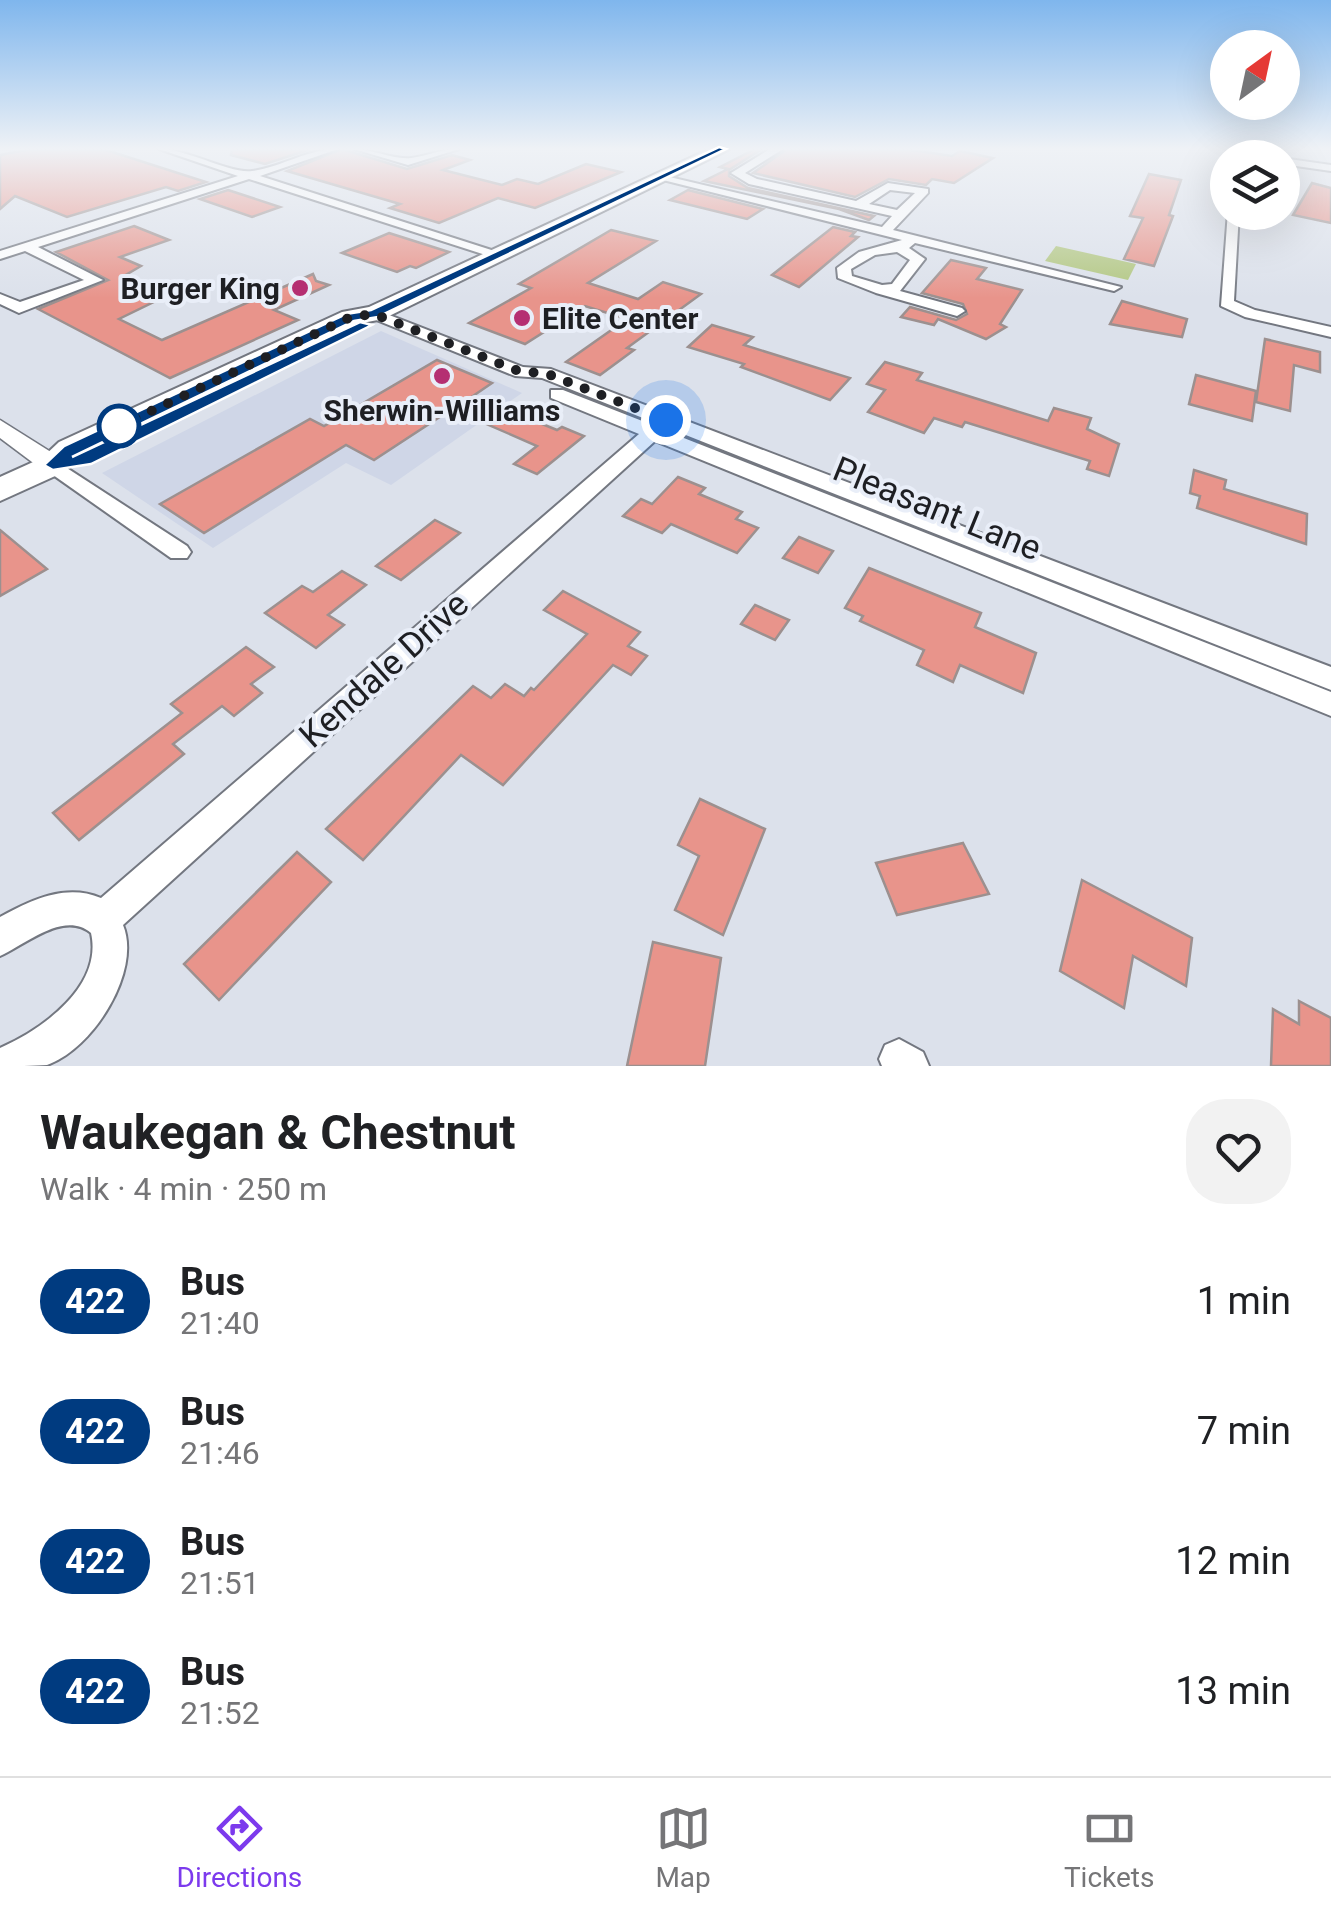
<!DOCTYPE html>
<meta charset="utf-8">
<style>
body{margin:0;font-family:Roboto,sans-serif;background:#f2f2f2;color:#202124;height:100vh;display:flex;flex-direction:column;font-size:38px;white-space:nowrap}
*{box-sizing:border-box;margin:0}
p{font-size:32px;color:#757577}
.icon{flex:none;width:55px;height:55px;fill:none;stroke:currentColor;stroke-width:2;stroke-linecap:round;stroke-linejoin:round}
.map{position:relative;height:1066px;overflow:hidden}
.panel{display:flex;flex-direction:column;background:#fff;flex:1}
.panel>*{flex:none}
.badge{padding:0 20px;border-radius:32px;font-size:35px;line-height:65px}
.needle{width:65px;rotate:33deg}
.fabs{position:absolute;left:1210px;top:30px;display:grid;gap:20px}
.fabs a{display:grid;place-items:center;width:90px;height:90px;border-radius:50%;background:#fff;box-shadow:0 10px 40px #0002;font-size:50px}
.you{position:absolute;width:50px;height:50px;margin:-25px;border:8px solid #fff;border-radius:50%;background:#1a73e8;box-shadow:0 0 0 15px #1a73e833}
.map>.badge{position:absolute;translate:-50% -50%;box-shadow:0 0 0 5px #fff}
.round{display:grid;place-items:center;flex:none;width:105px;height:105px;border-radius:40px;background:#f2f2f2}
.head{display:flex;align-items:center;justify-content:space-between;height:170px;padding:0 40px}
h1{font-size:48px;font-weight:700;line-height:75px}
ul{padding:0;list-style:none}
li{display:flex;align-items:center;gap:30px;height:130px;padding:0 40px}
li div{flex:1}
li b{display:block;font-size:38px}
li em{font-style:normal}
li .badge{min-width:110px;font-weight:700;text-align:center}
.menu{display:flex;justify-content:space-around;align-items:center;height:140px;border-top:2px solid #e0e0e0;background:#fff;font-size:28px;color:#757577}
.menu a{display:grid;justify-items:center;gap:5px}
.menu .active{color:#7c3aed}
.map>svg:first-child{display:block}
.built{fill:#cfd6e7}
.green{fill:#b1c680}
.building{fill:#e8948b;stroke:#9c908f;stroke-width:2.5}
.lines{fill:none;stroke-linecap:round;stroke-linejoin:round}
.minor-casing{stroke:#737780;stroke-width:4}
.tertiary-casing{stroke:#737780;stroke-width:3}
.primary-casing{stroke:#737780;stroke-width:4}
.minor{fill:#fff;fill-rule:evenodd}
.tertiary{fill:#fff;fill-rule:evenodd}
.primary{fill:#fff;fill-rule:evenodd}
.line{fill:#003b80;stroke:#fff;stroke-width:2.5}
.walk{stroke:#1e1f23;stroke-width:10;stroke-dasharray:0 18}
.poi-dot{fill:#b52f72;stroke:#e9eef8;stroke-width:4}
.stop-dot{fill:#fff;stroke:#003b80;stroke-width:5}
.labels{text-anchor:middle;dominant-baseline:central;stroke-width:8;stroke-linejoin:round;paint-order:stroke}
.far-poi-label{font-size:30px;font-weight:bold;fill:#1e1f23;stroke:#e9eef8;text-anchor:end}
.street-label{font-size:35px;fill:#1e1f23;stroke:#e9eef8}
</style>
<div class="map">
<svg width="1331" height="1066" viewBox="0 0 1331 1066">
<rect width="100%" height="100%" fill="#dce1eb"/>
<polygon class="built" points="381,331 522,393 391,485 346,463 213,548 102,473"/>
<polygon class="green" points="1056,246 1136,264 1128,280 1045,261"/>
<g class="building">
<polygon points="31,149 103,149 206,182 178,191 166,187 67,217 15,196 0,209 0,155"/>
<polygon points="232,149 311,149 265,164 231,155"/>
<polygon points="342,149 407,169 452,155 470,160 443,170 502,185 517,179 538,184 586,164 621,172 535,208 498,198 439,223 390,208 400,204 287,171"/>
<polygon points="755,149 762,149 729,170 729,176 748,188 874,216 869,220 839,209 704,181 728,169 720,167"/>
<polygon points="787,149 905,149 952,156 960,151 993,158 954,183 932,179 926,185 889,179 855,197 753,173"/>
<polygon points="1149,174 1181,180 1169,215 1173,216 1154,266 1124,259 1143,218 1130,216"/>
<polygon points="1312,183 1331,188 1331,223 1293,215"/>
<polygon points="228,190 280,207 252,217 200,199"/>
<polygon points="688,190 763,209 747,219 670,200"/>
<polygon points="134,226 169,240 120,257 141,266 124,276 166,296 119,319 162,340 313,274 316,281 329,285 274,310 298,320 170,378 38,309 108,280 56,252"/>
<polygon points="833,227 855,232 851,236 858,237 799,287 772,275"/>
<polygon points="611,230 656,241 588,283 638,299 663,282 701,294 627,348 634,350 600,375 566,362 627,319 585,306 525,344 469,323 531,288 519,284"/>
<polygon points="389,233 449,252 416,268 410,266 397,272 342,253"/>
<polygon points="951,260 986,268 977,279 1022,290 1000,324 1006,327 986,339 938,319 934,325 901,317 910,307 956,320 967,314 963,304 922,293"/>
<polygon points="1122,301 1187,319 1182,337 1110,324"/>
<polygon points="712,325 753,337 744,345 850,378 830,400 741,367 744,364 688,347"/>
<polygon points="1265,339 1320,352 1320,372 1294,365 1290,411 1256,402"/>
<polygon points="437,360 492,383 473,396 557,430 562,427 584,436 537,474 514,464 537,446 452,409 374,460 346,445 204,533 160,504 310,419 324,426"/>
<polygon points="885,362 922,373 917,380 1048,421 1054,408 1091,418 1087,429 1119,444 1109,476 1087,469 1090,461 965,422 962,427 934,418 924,433 868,412 885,390 867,384"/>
<polygon points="1196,375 1256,391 1252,421 1189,404"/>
<polygon points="1194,470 1226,480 1224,489 1307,514 1306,544 1197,508 1200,496 1190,493"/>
<polygon points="678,477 705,488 699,494 742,512 736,519 758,528 737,553 671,524 662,533 623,516 641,499 652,504"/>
<polygon points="435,520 460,533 401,580 376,566"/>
<polygon points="0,530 47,569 0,596"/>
<polygon points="799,537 833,551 818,573 783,558"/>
<polygon points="869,568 981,613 975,627 1036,653 1023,693 960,665 953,682 917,665 924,650 860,621 863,616 845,608"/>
<polygon points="342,571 366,585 328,615 344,625 316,648 265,613 302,586 313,592"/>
<polygon points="563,591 640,632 628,646 647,656 631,675 613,665 503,785 461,755 363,860 326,829 473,686 491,698 505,684 524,696 531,688 534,690 587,634 544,610"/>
<polygon points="755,605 789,620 775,640 741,624"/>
<polygon points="246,647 274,667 251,684 262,693 234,716 222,706 173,744 184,754 79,840 53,813 182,713 171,704"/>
<polygon points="700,799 765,829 723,935 675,910 699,856 678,845"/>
<polygon points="963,843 989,894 897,915 876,863"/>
<polygon points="297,852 331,882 219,1000 184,964"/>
<polygon points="1082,880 1192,938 1186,986 1133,956 1124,1008 1060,971"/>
<polygon points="653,942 721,958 705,1066 627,1066"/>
<polygon points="1299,1001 1331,1018 1331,1066 1271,1066 1273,1009 1299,1024"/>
</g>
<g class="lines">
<g class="minor-casing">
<g id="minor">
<path d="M159 149C188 149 230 174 252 171 282 167 307 149 338 149L260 176 507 255 495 258 249 179 38 247 103 280 19 313 0 304V294L20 302 84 280 25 251 0 259V251L238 176Z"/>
<path d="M354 149C373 149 393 160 411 158 427 156 441 149 459 149L408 165Z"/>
<path d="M770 149H783L745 173 757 179 856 201 888 183 928 189V193L893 230 1121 287 1114 291 915 243 909 248 925 259 900 291 962 308 965 311 957 316 876 293 838 278 837 268 859 252 902 240 655 178 661 175 882 227 892 216 749 184 731 173ZM890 190 915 193 897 210 869 204ZM897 252 910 260 892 284 882 285 852 276 851 269 875 255Z"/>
<polygon points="1240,149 1253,149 1265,158 1252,158"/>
<polygon points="1282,158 1331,165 1331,171 1282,164"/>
<polygon points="1228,211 1239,212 1234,301 1255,310 1331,327 1331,337 1245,317 1221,306"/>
<path d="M369 311H379L523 367 551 369 1331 667V690L668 428 666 431 1331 692V716L655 441 123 925C142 971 93 1049 47 1065 34 1066 14 1066 0 1066V1048C43 1029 103 986 91 933 64 910 25 945 0 956V917C31 900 66 883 101 898L639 434 551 398V390H563L650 424 653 422 542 378 515 376 369 317Z"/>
<polygon points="53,459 187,546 191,552 187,558 171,558 46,470 43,465 46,460"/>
<polygon points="899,1039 923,1052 929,1066 882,1066 879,1059 885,1045"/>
</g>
</g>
<g class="tertiary-casing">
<polygon id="tertiary" points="0,420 62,459 65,465 62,471 44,471 0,438"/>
</g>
<g class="primary-casing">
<polygon id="primary" points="709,149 730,149 383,319 357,324 81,456 64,472 0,501 0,477 42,458 59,442 342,312 369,307"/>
</g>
<use href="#minor" class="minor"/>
<use href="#tertiary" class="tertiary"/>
<use href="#primary" class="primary"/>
</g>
<linearGradient id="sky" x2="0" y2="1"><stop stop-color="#7fb6ed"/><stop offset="0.5" stop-color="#eff2f6"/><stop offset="1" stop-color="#eff2f6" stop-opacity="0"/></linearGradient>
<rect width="1331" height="298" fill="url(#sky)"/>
<polygon class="line" points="719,147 726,149 378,317 354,321 72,457 360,322 372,325 91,464 53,470 44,465 64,446 346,314 371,310"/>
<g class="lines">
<polyline class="walk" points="119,426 111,430 351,317 374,314 521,372 545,373 666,420"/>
</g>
<g class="poi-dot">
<circle cx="300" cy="288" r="10"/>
<circle cx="522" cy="318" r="10"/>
<circle cx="442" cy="376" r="10"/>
</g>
<circle class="stop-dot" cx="119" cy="426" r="20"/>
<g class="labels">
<g class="far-poi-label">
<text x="280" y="288">Burger King</text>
<text x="542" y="318" text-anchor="start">Elite Center</text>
<text x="442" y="410" text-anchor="middle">Sherwin-Williams</text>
</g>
<g class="street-label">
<text transform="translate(937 509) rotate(22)">Pleasant Lane</text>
<text transform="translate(384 670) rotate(-42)">Kendale Drive</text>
</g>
</g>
</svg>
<div class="fabs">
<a><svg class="needle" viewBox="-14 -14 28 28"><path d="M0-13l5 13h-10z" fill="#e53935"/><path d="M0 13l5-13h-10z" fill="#757577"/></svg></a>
<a><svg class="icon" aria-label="layers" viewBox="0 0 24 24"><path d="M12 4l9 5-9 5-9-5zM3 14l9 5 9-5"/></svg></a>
</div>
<div class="you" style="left:666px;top:420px"></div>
</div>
<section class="panel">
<div class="head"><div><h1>Waukegan &amp; Chestnut</h1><p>Walk · 4 min · 250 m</p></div><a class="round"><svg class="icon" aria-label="heart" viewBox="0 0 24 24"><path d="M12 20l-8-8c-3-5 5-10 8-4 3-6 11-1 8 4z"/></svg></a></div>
<ul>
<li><span class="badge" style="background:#003b80;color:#fff">422</span><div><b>Bus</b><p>21:40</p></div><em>1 min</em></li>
<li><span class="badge" style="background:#003b80;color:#fff">422</span><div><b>Bus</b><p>21:46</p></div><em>7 min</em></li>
<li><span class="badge" style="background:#003b80;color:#fff">422</span><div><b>Bus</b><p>21:51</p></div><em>12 min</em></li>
<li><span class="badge" style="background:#003b80;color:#fff">422</span><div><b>Bus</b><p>21:52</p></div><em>13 min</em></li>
</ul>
</section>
<nav class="menu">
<a class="active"><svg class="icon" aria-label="directions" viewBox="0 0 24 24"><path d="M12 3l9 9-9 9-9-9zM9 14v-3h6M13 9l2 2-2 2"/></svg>Directions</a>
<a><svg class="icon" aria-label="map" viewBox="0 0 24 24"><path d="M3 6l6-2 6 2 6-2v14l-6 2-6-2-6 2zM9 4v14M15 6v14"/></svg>Map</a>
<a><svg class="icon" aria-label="tickets" viewBox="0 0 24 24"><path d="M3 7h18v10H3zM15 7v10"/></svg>Tickets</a>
</nav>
